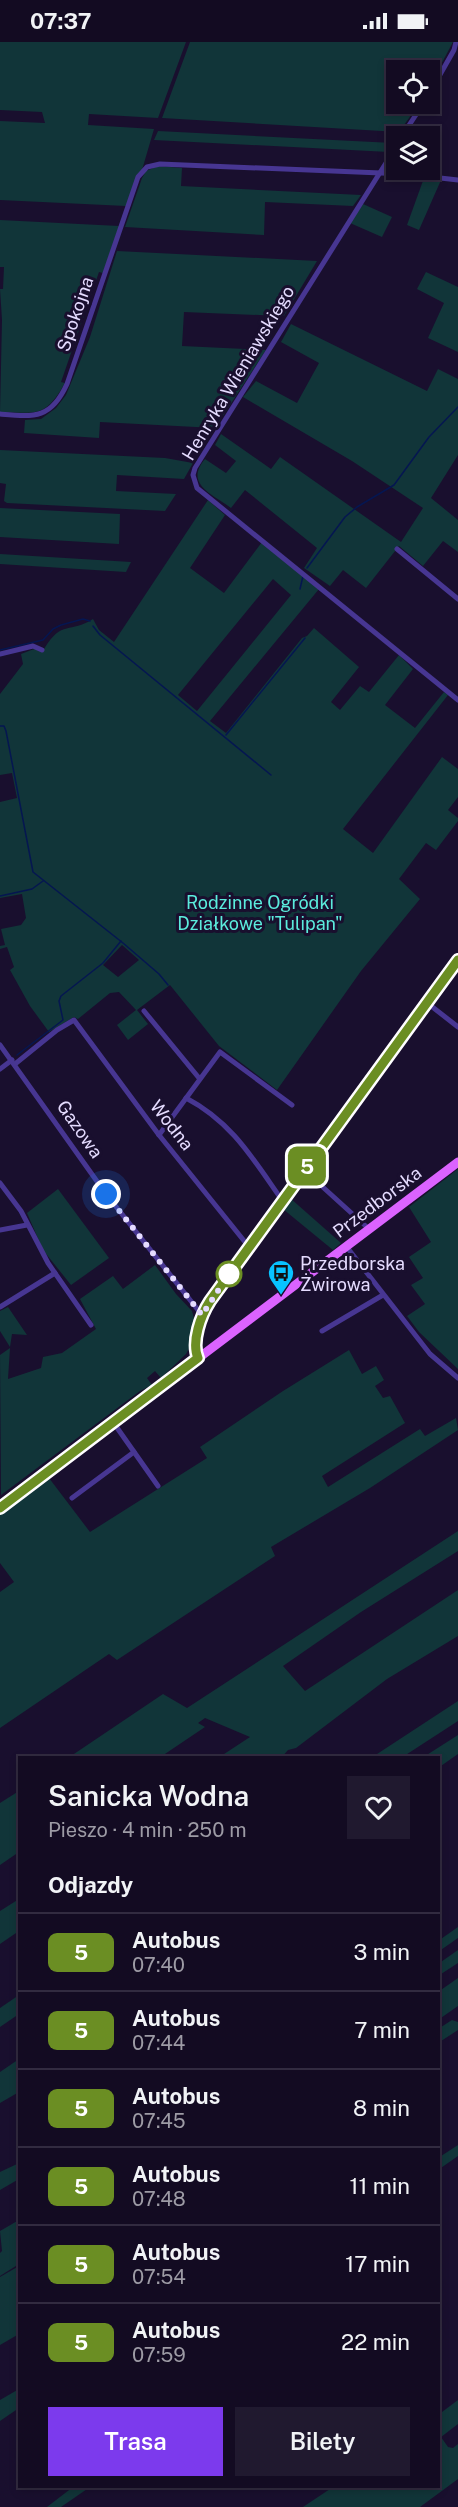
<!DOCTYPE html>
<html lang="pl">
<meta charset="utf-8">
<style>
body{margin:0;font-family:"Public Sans",sans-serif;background:#20192f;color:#f1f3f6;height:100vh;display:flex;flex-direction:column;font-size:22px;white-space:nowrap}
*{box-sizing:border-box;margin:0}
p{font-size:20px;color:#9d9ba5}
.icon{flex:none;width:33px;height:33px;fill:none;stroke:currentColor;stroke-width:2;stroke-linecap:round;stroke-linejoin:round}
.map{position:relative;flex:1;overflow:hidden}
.drawer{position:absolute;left:18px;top:1714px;width:422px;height:732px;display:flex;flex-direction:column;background:#130b22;border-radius:0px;box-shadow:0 3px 9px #0003,0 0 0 2px #322b40}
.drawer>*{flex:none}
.badge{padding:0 12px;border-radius:9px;font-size:21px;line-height:39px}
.fabs{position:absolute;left:386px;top:18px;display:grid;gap:12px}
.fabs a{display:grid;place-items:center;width:54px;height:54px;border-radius:0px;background:#130b22;box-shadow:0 3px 9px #0003,0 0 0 2px #322b40;font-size:30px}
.you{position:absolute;width:30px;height:30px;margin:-15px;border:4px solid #fff;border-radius:50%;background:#1a73e8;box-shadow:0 0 0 9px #1a73e833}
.map>.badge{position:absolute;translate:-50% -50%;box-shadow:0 0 0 3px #fff}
h2{padding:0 30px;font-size:22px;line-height:54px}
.round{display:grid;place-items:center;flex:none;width:63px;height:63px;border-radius:0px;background:#20192f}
.summary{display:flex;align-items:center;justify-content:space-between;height:102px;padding:0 30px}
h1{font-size:28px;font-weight:600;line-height:45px}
.action{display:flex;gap:12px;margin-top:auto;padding:12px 30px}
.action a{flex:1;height:69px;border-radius:0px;background:#7c3aed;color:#fff;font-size:24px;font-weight:600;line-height:69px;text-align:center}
.action a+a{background:#20192f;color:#f1f3f6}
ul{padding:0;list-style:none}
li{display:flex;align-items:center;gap:18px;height:78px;padding:0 30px;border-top:2px solid #322b40}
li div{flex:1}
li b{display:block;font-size:22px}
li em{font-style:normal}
li .badge{min-width:66px;font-weight:700;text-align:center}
.status{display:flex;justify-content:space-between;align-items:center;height:42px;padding:0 30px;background:#130b22;direction:ltr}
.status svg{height:16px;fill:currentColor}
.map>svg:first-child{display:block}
.green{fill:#113539;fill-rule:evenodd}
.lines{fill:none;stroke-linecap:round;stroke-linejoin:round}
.stream{stroke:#051651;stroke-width:1.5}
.street{stroke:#473692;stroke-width:5}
.secondary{stroke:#8b73ff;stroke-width:8}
.primary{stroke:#db63ff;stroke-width:9}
.line-casing{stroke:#fff;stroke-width:14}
.line{stroke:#6b8e23;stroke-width:9}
.walk{stroke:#e5dcff;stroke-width:6;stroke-dasharray:0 10.8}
.stop-dot{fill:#fff;stroke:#6b8e23;stroke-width:3}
.labels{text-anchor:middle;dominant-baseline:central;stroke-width:6;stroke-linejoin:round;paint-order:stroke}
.street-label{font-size:18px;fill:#e5dcff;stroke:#190f2e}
.park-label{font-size:18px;fill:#5becdd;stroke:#190f2e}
.poi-label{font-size:18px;fill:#e5dcff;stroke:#190f2e;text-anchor:start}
</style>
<div class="status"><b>07:37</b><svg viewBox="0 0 49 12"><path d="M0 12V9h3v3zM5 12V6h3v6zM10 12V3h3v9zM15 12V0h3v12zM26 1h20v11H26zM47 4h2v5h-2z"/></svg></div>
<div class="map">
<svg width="458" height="2465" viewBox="0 0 458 2465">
<rect width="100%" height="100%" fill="#190f2e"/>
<g class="green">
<polygon points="0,0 186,0 158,76 89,72 88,83 154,87 142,128 126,164 0,158 0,79 45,81 42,70 0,68"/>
<polygon points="190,0 453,0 429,45 429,28 396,28 396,62 419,62 399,90 162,76"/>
<polygon points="158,89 393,101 389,110 154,98"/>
<polygon points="158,124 182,126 181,144 361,153 353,164 265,160 264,193 125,185 142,136 146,129"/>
<polygon points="424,136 441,138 419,188 407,183"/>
<polygon points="363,162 392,175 382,195 350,181"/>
<path d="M0 178 119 184 103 231 99 230 61 340 65 341C45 376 37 371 0 370L2 278 0 247H3L4 225H0Z"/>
<polygon points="117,209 317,219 284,274 184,270 182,304 266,308 215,386 100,380 99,396 24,391 25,378 41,377 56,366 66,353 90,295"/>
<polygon points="426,230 458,245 458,310 428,296 444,261 417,247"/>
<path d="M291 282 427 349 438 327 458 337V413L431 456 458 478V510L443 499 423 524 399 504 366 546 343 528 330 544 304 526 317 506 245 448 231 466C212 452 184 442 205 417L226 431 236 419 215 403 221 392 271 427 280 415 401 500 423 466 352 419 243 355 256 339 297 361 319 321 281 300Z"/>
<polygon points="0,408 165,416 193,421 184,437 117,433 116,449 176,452 165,469 7,461 4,459 6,442 0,441"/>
<path d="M208 458 225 473 190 526 224 551 262 500 319 547 210 679 226 691 302 596 307 594 314 586 359 625 331 660 340 668 360 644 369 650 399 613 413 627 385 663 415 686 444 650 448 653 343 787 373 811 442 715 458 727V755L448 768 458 776V779L436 808 426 801 399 837 420 857 361 929 277 1048 219 1004 170 943 137 968 148 982 128 998 117 983 136 968 119 950 110 951 78 977 74 975 49 990 30 964 10 928 14 925 7 905 0 907V904L5 903 1 887 21 883 26 876 22 852 0 856V760L17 756 12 731 0 733V652L23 622 21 612 34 607H44C62 577 70 592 93 577L99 588 114 600ZM273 537 291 553 197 669 178 653ZM122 903 139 918 118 935 103 923Z"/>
<polygon points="0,466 120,472 119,502 0,495"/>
<polygon points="0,512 131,520 126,530 0,522"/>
<polygon points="458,1127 458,1327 419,1290 407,1274 425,1262 411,1243 423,1236 409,1215 431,1200 409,1165"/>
<polygon points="58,1147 109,1216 71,1243 43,1208 27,1171"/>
<polygon points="290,1156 341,1201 333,1208 283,1167"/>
<polygon points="155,1223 176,1252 192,1269 195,1280 191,1303 186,1312 161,1336 155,1329 147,1336 152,1343 140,1349 1,1453 0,1313 10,1306 8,1337 41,1326 43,1315 62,1311 96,1287 80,1257 113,1234 123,1247"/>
<polygon points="8,1265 27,1293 12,1292 10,1305 0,1289 0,1269"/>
<polygon points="349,1308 362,1332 376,1324 384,1338 375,1344 383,1356 390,1354 405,1381 322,1434 328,1445 420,1387 425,1394 456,1376 458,1388 370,1446 271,1505 275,1514 117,1618 109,1612 0,1686 0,1550 14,1540 0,1521 0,1472 49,1436 90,1490 207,1416 200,1405 283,1349"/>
<polygon points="458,1489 458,1509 361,1570 283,1624 305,1649 458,1548 458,1594 387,1637 296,1706 288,1708 281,1716 218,1716 250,1695 205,1676 198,1681 205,1685 159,1716 68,1716 163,1652 187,1666"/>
<polygon points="458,1659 458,1679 401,1716 371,1716"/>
<polygon points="458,1693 458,1712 438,1726 438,1716 422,1716"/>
<polygon points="19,1749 19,1810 0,1823 0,1761"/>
<polygon points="19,1857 19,1889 0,1902 0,1869"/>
<polygon points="458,1885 458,1896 438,1910 438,1899"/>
<polygon points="458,1908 458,1921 438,1934 438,1922"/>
<polygon points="458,1936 458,1964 438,1978 438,1950"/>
<polygon points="19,1953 19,1972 0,1985 0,1966"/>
<polygon points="452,1978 458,1980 458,1988 438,2001 438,1987"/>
<polygon points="19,2017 19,2050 0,2061 0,2030"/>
<polygon points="458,2103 458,2114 438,2128 438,2116"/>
<polygon points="17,2122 19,2124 19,2137 0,2148 0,2130"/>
<polygon points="19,2178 19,2222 0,2234 0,2211 2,2209 0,2189"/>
<polygon points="19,2224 19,2292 0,2303 0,2235"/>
<polygon points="19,2347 19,2366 0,2379 0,2358"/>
<polygon points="458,2358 458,2382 441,2395 448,2405 453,2406 458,2402 458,2437 420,2465 303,2465 333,2445 438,2445 438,2373"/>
<polygon points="73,2445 90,2445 61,2465 47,2465"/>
</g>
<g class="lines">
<g class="stream">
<polyline points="307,526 345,475 357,465 394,443 429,395 458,365"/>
<polyline points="300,547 303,534"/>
<polyline points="93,584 100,593 271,733"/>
<polyline points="0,608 43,598 53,587 61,583 83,577 90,579"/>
<polyline points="0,684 4,684 6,689 33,830 123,901 159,932 168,943"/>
<polyline points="226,693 305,596"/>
<polyline points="0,854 32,847 43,839"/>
<polyline points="17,1013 63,978 59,959 61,954 103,921 121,899"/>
</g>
<g class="street">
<polyline points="429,52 454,8 456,0"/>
<polyline points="402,94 423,62"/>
<polyline points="396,105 195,426 193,433 197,446 458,658"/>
<path d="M0 372C35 375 51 377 67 342L138 135 147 125 160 122 405 132 458 138"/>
<polyline points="397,507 458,557"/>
<polyline points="0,612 33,604 42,608"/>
<polyline points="426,960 458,985"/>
<polyline points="144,969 199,1036"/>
<polyline points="0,1003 106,1152 202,1273"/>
<polyline points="15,1022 57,988 74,978 159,1093 249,1205"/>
<polyline points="0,1027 12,1018"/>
<path d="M186 1056C232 1080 253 1117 282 1158"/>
<polyline points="159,1093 220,1010 292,1063"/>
<polyline points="304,1128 369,1187"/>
<polyline points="0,1141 21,1169 48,1221 91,1283"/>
<polyline points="0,1188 27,1183"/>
<polyline points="346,1204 430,1312 458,1336"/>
<polyline points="0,1265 55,1231"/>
<polyline points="322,1289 383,1253"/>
<polyline points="113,1380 158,1444"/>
<polyline points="72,1456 134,1410"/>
</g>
<path class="secondary" d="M198 1316C191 1300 201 1273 210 1259L458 918"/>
<polyline class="primary" points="0,1466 458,1120"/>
</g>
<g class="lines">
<g class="line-casing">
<path id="line" d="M0 1466 198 1316C191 1300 201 1273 210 1259L458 918"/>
</g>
<use href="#line" class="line"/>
<polyline class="walk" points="106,1152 202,1273 229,1232"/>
</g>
<defs>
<g id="bus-pin" transform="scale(1.35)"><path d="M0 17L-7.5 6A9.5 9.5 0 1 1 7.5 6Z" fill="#08c3ff" stroke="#190f2e"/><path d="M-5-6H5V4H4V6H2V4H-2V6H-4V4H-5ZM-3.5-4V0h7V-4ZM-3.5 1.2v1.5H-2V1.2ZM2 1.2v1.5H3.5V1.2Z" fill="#111"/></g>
</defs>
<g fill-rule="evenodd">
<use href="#bus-pin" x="281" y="1231"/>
</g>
<circle class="stop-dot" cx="229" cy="1232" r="12"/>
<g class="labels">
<g class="street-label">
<text transform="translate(75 272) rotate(-71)">Spokojna</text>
<text transform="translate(238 331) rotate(-59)">Henryka Wieniawskiego</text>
<text transform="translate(172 1083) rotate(52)">Wodna</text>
<text transform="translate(80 1087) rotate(55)">Gazowa</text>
<text transform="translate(377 1160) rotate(-37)">Przedborska</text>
</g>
<g class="park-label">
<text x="260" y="860">Rodzinne Ogródki<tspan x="260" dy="21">Działkowe "Tulipan"</tspan></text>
</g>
<g class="poi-label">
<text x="300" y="1221">Przedborska<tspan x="300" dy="21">Żwirowa</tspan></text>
</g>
</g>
</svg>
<div class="fabs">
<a><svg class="icon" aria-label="locate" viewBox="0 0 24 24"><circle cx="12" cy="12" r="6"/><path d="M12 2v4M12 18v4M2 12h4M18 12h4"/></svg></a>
<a><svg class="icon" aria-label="layers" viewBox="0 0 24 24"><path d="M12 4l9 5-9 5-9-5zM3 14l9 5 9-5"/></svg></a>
</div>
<div class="you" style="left:106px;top:1152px"></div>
<b class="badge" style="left:307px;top:1124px;background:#6b8e23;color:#fff">5</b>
<section class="drawer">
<div class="summary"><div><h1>Sanicka Wodna</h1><p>Pieszo · 4 min · 250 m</p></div><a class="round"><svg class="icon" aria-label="heart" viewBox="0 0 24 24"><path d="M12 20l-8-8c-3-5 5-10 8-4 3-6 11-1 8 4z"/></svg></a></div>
<h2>Odjazdy</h2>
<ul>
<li><span class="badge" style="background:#6b8e23;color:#fff">5</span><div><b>Autobus</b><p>07:40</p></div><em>3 min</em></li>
<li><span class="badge" style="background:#6b8e23;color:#fff">5</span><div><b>Autobus</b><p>07:44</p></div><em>7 min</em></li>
<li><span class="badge" style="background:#6b8e23;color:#fff">5</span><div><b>Autobus</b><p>07:45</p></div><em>8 min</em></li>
<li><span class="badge" style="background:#6b8e23;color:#fff">5</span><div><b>Autobus</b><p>07:48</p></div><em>11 min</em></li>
<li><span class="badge" style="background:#6b8e23;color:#fff">5</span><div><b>Autobus</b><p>07:54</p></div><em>17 min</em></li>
<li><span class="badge" style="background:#6b8e23;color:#fff">5</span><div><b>Autobus</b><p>07:59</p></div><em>22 min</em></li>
</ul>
<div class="action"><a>Trasa</a><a>Bilety</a></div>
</section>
</div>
